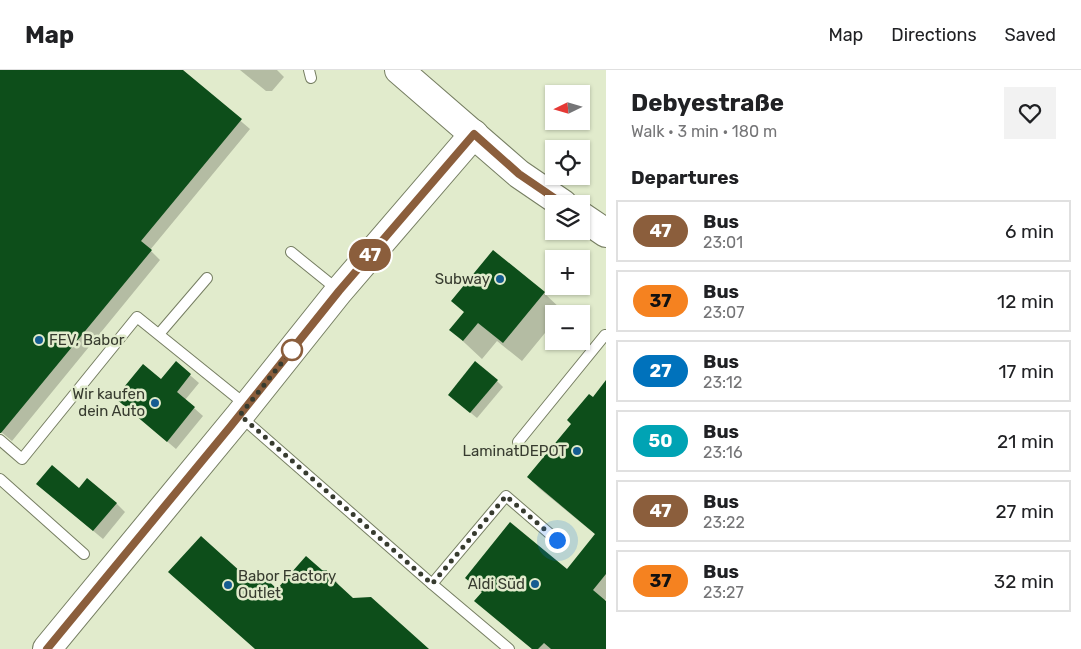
<!DOCTYPE html>
<meta charset="utf-8">
<style>
body{margin:0;font-family:Rubik,sans-serif;background:#f2f2f2;color:#202124;height:100vh;display:flex;flex-direction:column;font-size:19px;white-space:nowrap}
*{box-sizing:border-box;margin:0}
p{font-size:16px;color:#757577}
.icon{flex:none;width:28px;height:28px;fill:none;stroke:currentColor;stroke-width:2;stroke-linecap:round;stroke-linejoin:round}
.map{position:relative;flex:1;overflow:hidden}
.sheet{display:flex;flex-direction:column;background:#fff;width:475px}
.sheet>*{flex:none}
.badge{padding:0 10px;border-radius:16px;font-size:18px;line-height:32px}
.needle{width:32px;rotate:265deg}
.controls{position:absolute;left:545px;top:15px;display:grid;gap:10px}
.controls a{display:grid;place-items:center;width:45px;height:45px;border-radius:0px;background:#fff;box-shadow:0 1px 4px #0004;font-size:25px}
.you{position:absolute;width:25px;height:25px;margin:-12px;border:4px solid #fff;border-radius:50%;background:#1a73e8;box-shadow:0 0 0 8px #1a73e833}
.map>.badge{position:absolute;translate:-50% -50%;box-shadow:0 0 0 2px #fff}
h2{padding:0 25px;font-size:19px;line-height:45px}
.round{display:grid;place-items:center;flex:none;width:52px;height:52px;border-radius:0px;background:#f2f2f2}
.headline{display:flex;align-items:center;justify-content:space-between;height:85px;padding:0 25px}
h1{font-size:24px;font-weight:700;line-height:38px}
ul{padding:0;list-style:none}
li{display:flex;align-items:center;gap:15px;height:62px;margin:0 10px 8px;padding:0 15px;border:2px solid #e0e0e0;border-radius:0px}
li div{flex:1}
li b{display:block;font-size:19px}
li em{font-style:normal}
li .badge{min-width:55px;font-weight:700;text-align:center}
header{display:flex;align-items:center;gap:30px;box-sizing:border-box;height:70px;padding:0 25px;background:#fff;border-bottom:1px solid #e0e0e0}
header strong{font-size:24px}
nav{display:flex;gap:28px;margin-inline-start:auto;font-size:18px}
main{display:flex;flex:1;min-height:0}
.map>svg:first-child{display:block}
.shadow{fill:#0003}
.building{fill:#0d4e1a}
.lines{fill:none;stroke-linecap:round;stroke-linejoin:round}
.lane-casing{stroke:#767e62;stroke-width:12}
.secondary-casing{stroke:#767e62;stroke-width:30}
.lane{stroke:#fff;stroke-width:10}
.secondary{stroke:#fff;stroke-width:28}
.line-casing{stroke:#fff;stroke-width:11}
.line{stroke:#8b5e3c;stroke-width:8}
.walk{stroke:#373b2f;stroke-width:5;stroke-dasharray:0 9}
.poi-dot{fill:#155c91;stroke:#e1ebcc;stroke-width:2}
.stop-dot{fill:#fff;stroke:#8b5e3c;stroke-width:2.5}
.labels{text-anchor:middle;dominant-baseline:central;stroke-width:5;stroke-linejoin:round;paint-order:stroke}
.poi-label{font-size:15px;fill:#373b2f;stroke:#e1ebcc;text-anchor:end}
</style>
<header>
<strong>Map</strong>
<nav><a>Map</a><a>Directions</a><a>Saved</a></nav>
</header>
<main>
<div class="map">
<svg width="606" height="579" viewBox="0 0 606 579">
<rect width="100%" height="100%" fill="#e1ebcc"/>
<g class="shadow">
<polygon points="0,0 181,0 250,59 150,180 160,190 12,371 0,361"/>
<polygon points="240,0 277,0 284,7 272,21 266,21"/>
<polygon points="544,223 563,241 561,244 554,244 554,252 522,291 497,271 482,289 451,260 465,242"/>
<polygon points="176,293 199,313 185,330 203,346 176,379 116,328 161,310"/>
<polygon points="497,311 503,317 477,348 455,330"/>
<polygon points="606,312 606,529 604,531 606,533 606,579 532,579 476,531 482,523 466,508 567,501 596,465 540,419 528,407"/>
<polygon points="37,414 79,419 116,433 125,442 103,469"/>
<polygon points="326,501 337,512 338,515 353,529 370,528 427,579 255,579 252,514 277,520"/>
</g>
<g class="building">
<polygon points="0,0 183,0 242,49 141,171 152,180 1,363 0,363"/>
<polygon points="493,180 545,222 503,273 478,253 463,271 449,260 464,242 451,231"/>
<polygon points="176,291 191,304 177,322 195,337 167,372 115,328 143,294 161,309"/>
<polygon points="475,291 498,310 470,343 448,325"/>
<polygon points="606,310 606,504 593,520 606,531 606,579 551,579 544,573 538,579 532,579 474,531 482,522 465,508 510,452 567,499 595,464 527,407 571,354 567,350 589,324 593,327"/>
<polygon points="52,395 79,418 87,408 117,433 93,461 36,414"/>
<polygon points="201,466 252,512 260,503 277,519 306,486 322,500 327,500 327,504 353,528 371,527 429,579 255,579 168,502"/>
</g>
<g class="lines">
<g class="lane-casing">
<g id="lane">
<polyline points="309,0 311,8"/>
<polyline points="291,182 338,220"/>
<polyline points="159,264 207,208"/>
<polyline points="240,346 432,514 509,579"/>
<polyline points="0,370 22,389 137,247 246,335"/>
<polyline points="518,372 605,265"/>
<polyline points="0,409 84,484"/>
<polyline points="432,514 506,426 557,470"/>
</g>
</g>
<g class="secondary-casing">
<g id="secondary">
<polyline points="399,0 519,104 563,134"/>
<polyline points="581,146 606,163"/>
<polyline points="47,579 240,345 339,221 474,64"/>
</g>
</g>
<use href="#lane" class="lane"/>
<use href="#secondary" class="secondary"/>
</g>
<g class="lines">
<g class="line-casing">
<polyline id="line" points="47,579 230,357 339,221 474,64 519,104 563,134"/>
</g>
<use href="#line" class="line"/>
<polyline class="walk" points="292,280 240,345 432,514 506,426 557,470"/>
</g>
<g class="poi-dot">
<circle cx="500" cy="209" r="5"/>
<circle cx="39" cy="270" r="5"/>
<circle cx="155" cy="333" r="5"/>
<circle cx="577" cy="381" r="5"/>
<circle cx="535" cy="514" r="5"/>
<circle cx="228" cy="515" r="5"/>
</g>
<circle class="stop-dot" cx="292" cy="280" r="10"/>
<g class="labels">
<g class="poi-label">
<text x="490" y="209">Subway</text>
<text x="49" y="270" text-anchor="start">FEV, Babor</text>
<text x="145" y="324">Wir kaufen<tspan x="145" dy="17">dein Auto</tspan></text>
<text x="567" y="381">LaminatDEPOT</text>
<text x="238" y="506" text-anchor="start">Babor Factory<tspan x="238" dy="17">Outlet</tspan></text>
<text x="525" y="514">Aldi Süd</text>
</g>
</g>
</svg>
<div class="controls">
<a><svg class="needle" viewBox="-14 -14 28 28"><path d="M0-13l5 13h-10z" fill="#e53935"/><path d="M0 13l5-13h-10z" fill="#757577"/></svg></a>
<a><svg class="icon" aria-label="locate" viewBox="0 0 24 24"><circle cx="12" cy="12" r="6"/><path d="M12 2v4M12 18v4M2 12h4M18 12h4"/></svg></a>
<a><svg class="icon" aria-label="layers" viewBox="0 0 24 24"><path d="M12 4l9 5-9 5-9-5zM3 14l9 5 9-5"/></svg></a>
<a>+</a>
<a>−</a>
</div>
<div class="you" style="left:557px;top:470px"></div>
<b class="badge" style="left:370px;top:185px;background:#8b5e3c;color:#fff">47</b>
</div>
<section class="sheet">
<div class="headline"><div><h1>Debyestraße</h1><p>Walk · 3 min · 180 m</p></div><a class="round"><svg class="icon" aria-label="heart" viewBox="0 0 24 24"><path d="M12 20l-8-8c-3-5 5-10 8-4 3-6 11-1 8 4z"/></svg></a></div>
<h2>Departures</h2>
<ul>
<li><span class="badge" style="background:#8b5e3c;color:#fff">47</span><div><b>Bus</b><p>23:01</p></div><em>6 min</em></li>
<li><span class="badge" style="background:#f58220;color:#111">37</span><div><b>Bus</b><p>23:07</p></div><em>12 min</em></li>
<li><span class="badge" style="background:#0072bc;color:#fff">27</span><div><b>Bus</b><p>23:12</p></div><em>17 min</em></li>
<li><span class="badge" style="background:#00a3b4;color:#fff">50</span><div><b>Bus</b><p>23:16</p></div><em>21 min</em></li>
<li><span class="badge" style="background:#8b5e3c;color:#fff">47</span><div><b>Bus</b><p>23:22</p></div><em>27 min</em></li>
<li><span class="badge" style="background:#f58220;color:#111">37</span><div><b>Bus</b><p>23:27</p></div><em>32 min</em></li>
</ul>
</section>
</main>
